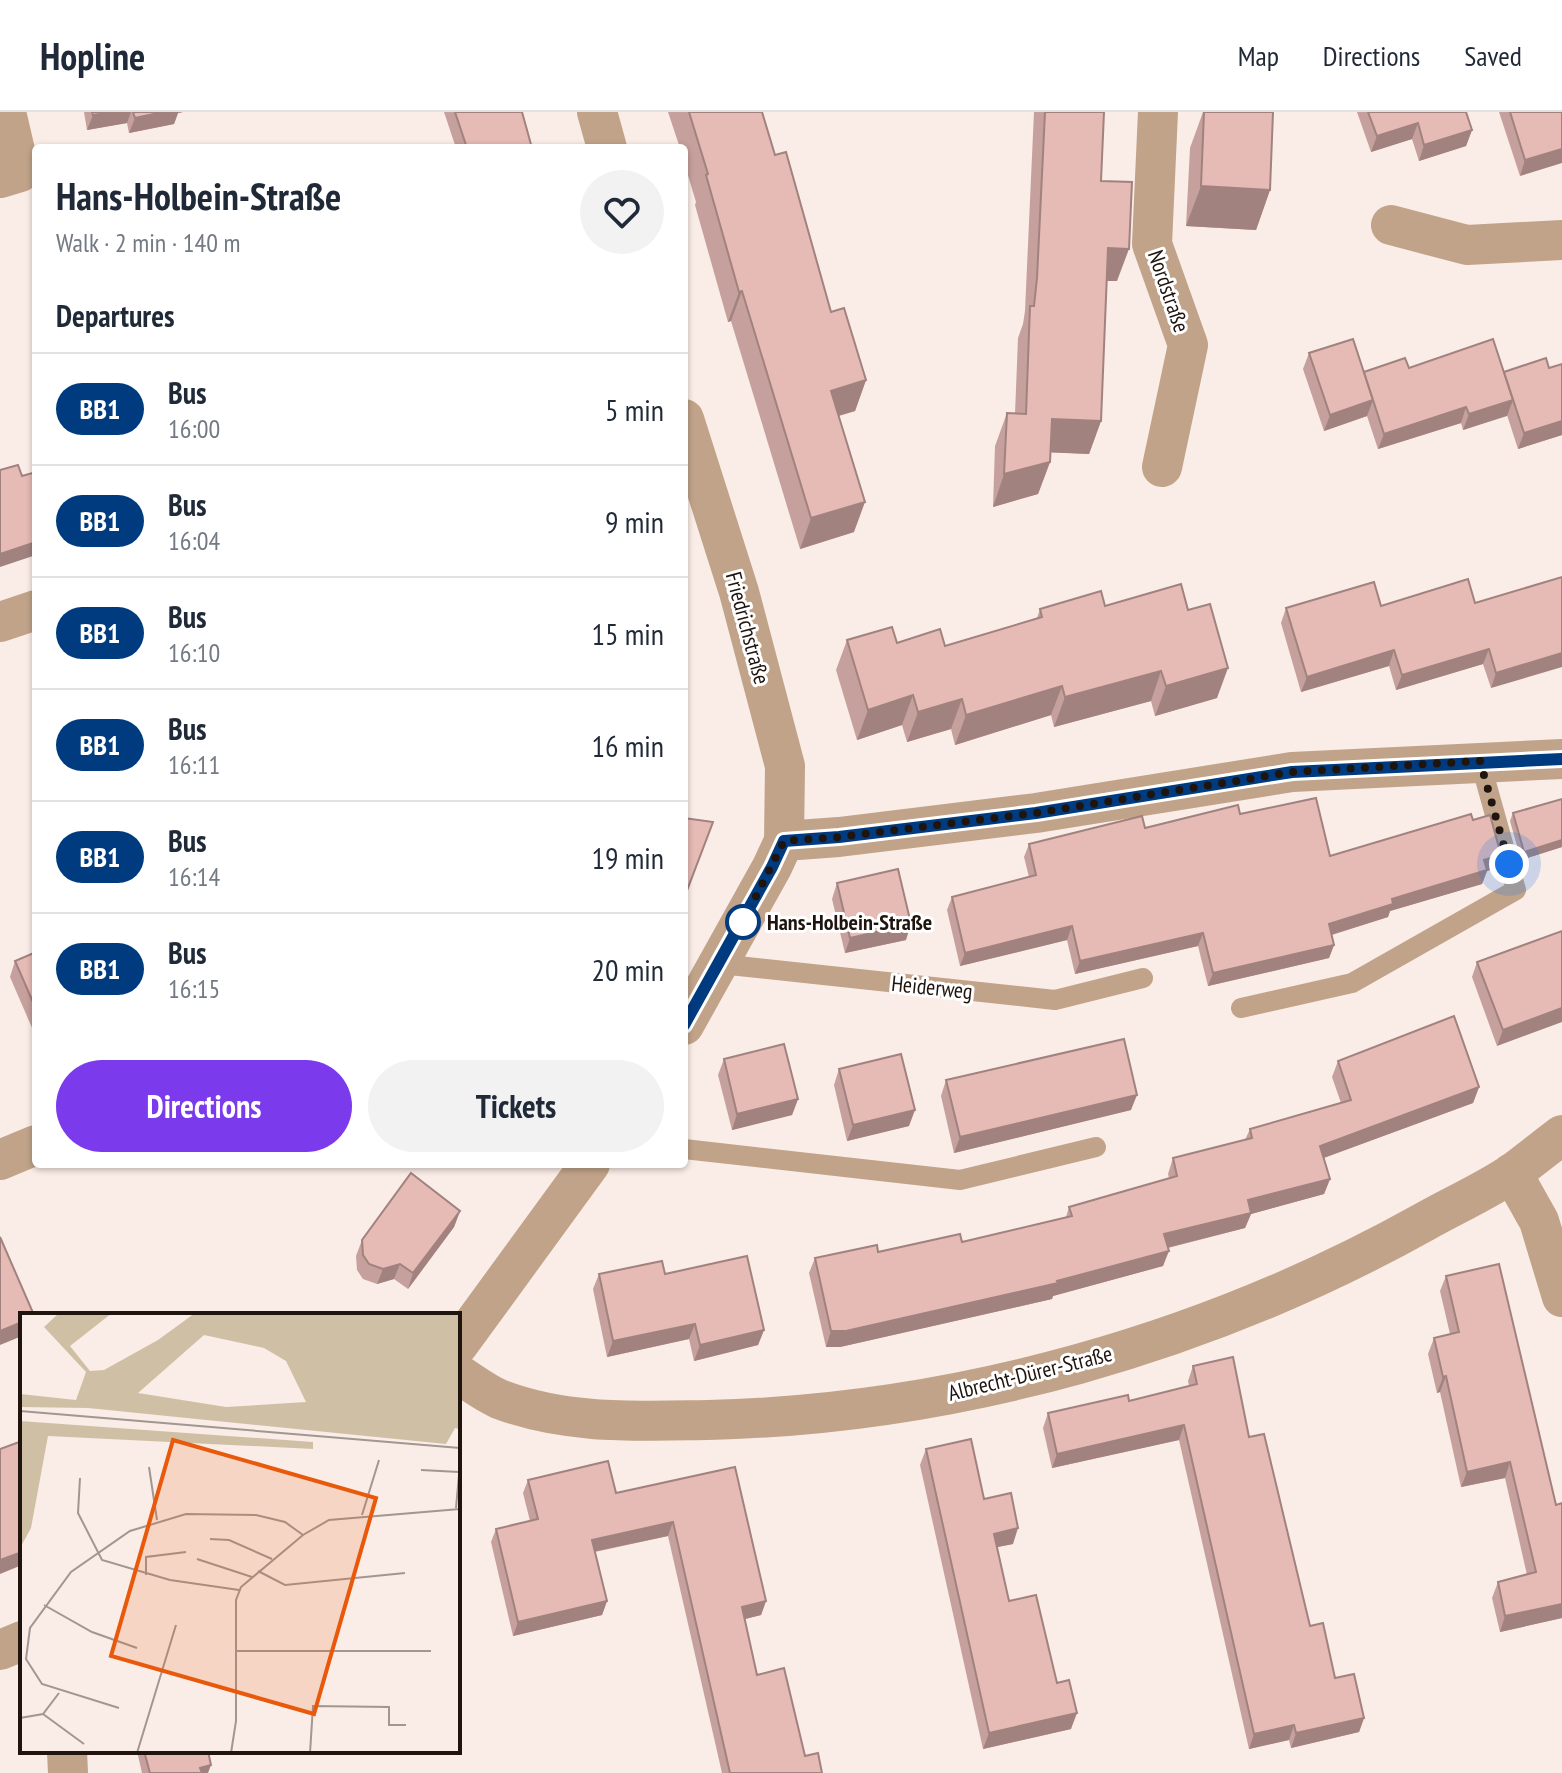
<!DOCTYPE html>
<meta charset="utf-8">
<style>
body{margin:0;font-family:"PT Sans Narrow",sans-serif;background:#f2f2f3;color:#1f2937;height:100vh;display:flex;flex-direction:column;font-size:30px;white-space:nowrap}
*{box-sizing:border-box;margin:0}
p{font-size:26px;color:#747a83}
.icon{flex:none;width:44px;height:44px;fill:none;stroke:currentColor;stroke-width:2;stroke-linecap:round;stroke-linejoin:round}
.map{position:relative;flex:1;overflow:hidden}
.details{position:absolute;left:32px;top:32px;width:656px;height:1024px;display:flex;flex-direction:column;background:#fff;border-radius:8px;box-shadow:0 2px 6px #0004}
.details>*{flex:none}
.badge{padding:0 16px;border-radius:26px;font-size:28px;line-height:52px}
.you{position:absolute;width:40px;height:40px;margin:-20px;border:6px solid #fff;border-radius:50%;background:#1a73e8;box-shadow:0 0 0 12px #1a73e833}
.map>.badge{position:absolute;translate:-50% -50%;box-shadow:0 0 0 4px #fff}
h2{padding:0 24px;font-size:30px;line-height:72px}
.round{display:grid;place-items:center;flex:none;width:84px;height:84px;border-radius:42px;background:#f2f2f3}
.headline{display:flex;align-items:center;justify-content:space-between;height:136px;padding:0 24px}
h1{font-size:38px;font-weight:800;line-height:60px}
.primary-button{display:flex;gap:16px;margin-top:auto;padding:16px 24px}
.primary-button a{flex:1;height:92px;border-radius:48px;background:#7c3aed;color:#fff;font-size:32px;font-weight:800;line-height:92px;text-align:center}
.primary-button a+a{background:#f2f2f3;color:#1f2937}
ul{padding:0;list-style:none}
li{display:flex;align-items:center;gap:24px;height:112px;padding:0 24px;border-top:2px solid #e0e1e3}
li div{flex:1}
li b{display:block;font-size:30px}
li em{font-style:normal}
li .badge{min-width:88px;font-weight:700;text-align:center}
header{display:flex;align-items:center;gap:48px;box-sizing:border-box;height:112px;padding:0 40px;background:#fff;border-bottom:2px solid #e0e1e3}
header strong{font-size:38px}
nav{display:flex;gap:44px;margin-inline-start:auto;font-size:28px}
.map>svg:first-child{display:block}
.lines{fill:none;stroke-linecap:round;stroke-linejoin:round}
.lane{stroke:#c0a389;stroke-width:20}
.street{stroke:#c0a389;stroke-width:40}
.wall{fill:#c6a09c}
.shaded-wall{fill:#a1827f}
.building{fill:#e6bab5;stroke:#a1827f;stroke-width:2}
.line-casing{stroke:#fff;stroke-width:18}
.line{stroke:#003b80;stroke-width:12}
.walk{stroke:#1f140e;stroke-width:8;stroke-dasharray:0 14.4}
.stop-dot{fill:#fff;stroke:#003b80;stroke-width:4}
.labels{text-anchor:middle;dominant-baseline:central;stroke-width:6;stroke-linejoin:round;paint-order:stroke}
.street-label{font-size:22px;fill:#1f140e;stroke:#fff}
.stop-label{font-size:22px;font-weight:bold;fill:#1f140e;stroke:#fff;text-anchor:start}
.inset-road{fill:none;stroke:#a29690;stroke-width:2}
.view{fill:#e8590c;fill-opacity:0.15;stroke:#e8590c;stroke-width:4}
.inset-edge{fill:none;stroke:#1f140e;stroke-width:4}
</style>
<header>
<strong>Hopline</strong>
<nav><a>Map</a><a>Directions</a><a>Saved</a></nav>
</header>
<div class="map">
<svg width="1562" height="1661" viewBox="0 0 1562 1661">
<rect width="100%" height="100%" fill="#faece6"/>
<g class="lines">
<g class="lane">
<polyline points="720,852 1055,888 1143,866"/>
<polyline points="1241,896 1352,871 1516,778 1480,649"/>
<polyline points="684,1037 960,1068 1096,1035"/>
</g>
<g class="street">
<polyline points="597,0 607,36"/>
<polyline points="1158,0 1152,132 1188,233 1162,355"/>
<polyline points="0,66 20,60 6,0"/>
<polyline points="1391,113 1467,133 1562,128"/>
<polyline points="684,307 739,480 785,654 784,729 772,755 684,913"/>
<polyline points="0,510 36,498"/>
<polyline points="784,729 839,725 1036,701 1292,660 1562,647"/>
<polyline points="0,1048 36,1033"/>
<polyline points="1512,1061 1539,1109 1562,1185"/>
<polyline points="458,1233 590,1052"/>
<path d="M458 1262C471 1270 485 1281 499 1287 566 1313 638 1309 708 1308 957 1302 1207 1231 1424 1110 1454 1093 1486 1079 1514 1060 1530 1048 1546 1035 1562 1023"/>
<polyline points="0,1538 22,1529"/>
<polyline points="67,1639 68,1661"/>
</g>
</g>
<g class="wall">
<polygon points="84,0 183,0 178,1 174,12 129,21 127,11 87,18"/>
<polygon points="444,0 522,0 532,36 456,36"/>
<polygon points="668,0 762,0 775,43 831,200 866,268 855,299 839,304 854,420 800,437 731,209 728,210 695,93 696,90 684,50 684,36 680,36"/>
<polygon points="1034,0 1104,0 1101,69 1117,169 1107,169 1101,309 1089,342 1050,340 1050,350 1038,382 993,395 995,334 1007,301 1015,302 1018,226 1023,212 1025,199"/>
<polygon points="1203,0 1273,0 1270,78 1256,118 1186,114 1190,36"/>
<polygon points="1357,0 1466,0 1472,18 1466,34 1419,49 1412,27 1371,40"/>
<polygon points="1499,0 1562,0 1520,64"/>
<polygon points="1309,241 1363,260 1409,256 1504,260 1549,256 1562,252 1562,323 1518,337 1507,303 1463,318 1461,311 1378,337 1367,304 1324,319 1303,257"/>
<polygon points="1562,465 1491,576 1483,552 1396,578 1389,554 1301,580 1281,511 1286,496 1475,491"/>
<polygon points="1105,494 1188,498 1217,586 1155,604 1151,589 1054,615 1051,603 955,633 951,617 907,630 902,613 857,628 836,558 847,528 945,534 1037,506 1040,497"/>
<polygon points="1562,687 1562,735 1521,748 1510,709 1513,701"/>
<polygon points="1240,702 1330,744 1473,708 1496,756 1487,759 1482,772 1390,799 1388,805 1332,823 1334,833 1329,846 1208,874 1198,834 1075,862 1067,828 960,854 947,798 952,785 1029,765 1024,745 1029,732"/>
<polygon points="837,771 906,828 845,841 832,787"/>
<polygon points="1562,819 1497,934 1472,865 1477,850"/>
<polygon points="36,840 36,925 10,865 15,849"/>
<polygon points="724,947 798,987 792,1003 732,1018 718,963"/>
<polygon points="1338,949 1479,975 1473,991 1324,1046 1330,1067 1324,1082 1251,1102 1245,1116 1168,1136 1163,1154 1053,1184 1052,1187 840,1235 826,1235 809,1161 815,1146 962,1130 1066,1105 1069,1095 1169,1066 1168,1062 1173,1046 1245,1028 1250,1017 1341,991 1332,965"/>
<polygon points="839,957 909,1014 847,1029 834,973"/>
<polygon points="946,968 1131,998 954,1041 941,984"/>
<polygon points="460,1099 454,1115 408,1177 394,1167 377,1172 363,1167 357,1158 356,1144 362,1128"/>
<polygon points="599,1162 665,1162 764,1218 758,1233 694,1249 689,1227 607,1245 593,1177"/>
<polygon points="1446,1164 1556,1393 1562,1391 1562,1506 1500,1520 1492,1486 1498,1470 1527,1463 1505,1366 1461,1375 1440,1280 1437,1281 1428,1242 1434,1226 1450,1222 1440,1179"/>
<polygon points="1193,1254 1249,1325 1310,1514 1335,1566 1364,1606 1359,1620 1291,1636 1289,1628 1249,1637 1179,1328 1052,1356 1043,1316 1048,1301 1129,1289 1189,1274 1188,1269"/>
<polygon points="926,1337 984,1387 1013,1432 997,1435 1009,1489 1057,1571 1071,1617 983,1637 920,1353"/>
<polygon points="735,1355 766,1489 761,1503 745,1507 757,1563 805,1644 822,1661 722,1661 668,1424 595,1440 607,1489 602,1503 513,1524 491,1430 496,1417 530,1409 523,1381 528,1368 616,1381"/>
<polygon points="137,1639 208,1639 208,1661 142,1661"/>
</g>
<g class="shaded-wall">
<polygon points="111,0 131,0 127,11 87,18 93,3"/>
<polygon points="163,0 183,0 178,1 174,12 129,21 135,6"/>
<polygon points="1418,11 1412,27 1371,40 1377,24"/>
<polygon points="1472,18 1466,34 1419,49 1424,33"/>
<polygon points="1562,37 1562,51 1520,64 1525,48"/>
<polygon points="1201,74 1270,78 1256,118 1186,114"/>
<polygon points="1108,136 1129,137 1117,169 1096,169"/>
<polygon points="742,179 731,209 728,210 739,180"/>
<polygon points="866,268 855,299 820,309 831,279"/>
<polygon points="1373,288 1367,304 1324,319 1330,303"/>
<polygon points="1513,288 1507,304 1463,318 1469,302"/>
<polygon points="1466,295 1461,311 1378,337 1384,322"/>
<polygon points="1052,307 1101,309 1089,342 1040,340"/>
<polygon points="1562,309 1562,323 1518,337 1524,321"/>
<polygon points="1050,350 1038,382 993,395 1004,362"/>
<polygon points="865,390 854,420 800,437 811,406"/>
<polygon points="36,430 36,443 0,455 0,442"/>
<polygon points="1489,537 1483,552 1396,578 1402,563"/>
<polygon points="1394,538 1389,554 1301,580 1307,565"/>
<polygon points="1562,541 1562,555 1491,576 1496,561"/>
<polygon points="1228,556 1217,586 1155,604 1166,574"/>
<polygon points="1161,559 1151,589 1054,615 1065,585"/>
<polygon points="1062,574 1051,603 955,633 966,603"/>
<polygon points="913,583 902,613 857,628 868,598"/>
<polygon points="962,587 951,617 907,630 918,600"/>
<polygon points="1562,728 1562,735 1521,748 1524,740"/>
<polygon points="1501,743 1496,756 1487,759 1482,772 1390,799 1388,805 1324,825 1329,812 1484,748"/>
<polygon points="911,812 906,828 845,841 850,826"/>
<polygon points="1072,814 1067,828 960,854 965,841"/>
<polygon points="1203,821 1198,834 1075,862 1080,849"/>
<polygon points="1334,833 1329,846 1208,874 1213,861"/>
<polygon points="1562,896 1562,910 1497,934 1503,918"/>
<polygon points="1479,975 1473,991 1315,1049 1320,1034"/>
<polygon points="1137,983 1131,998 954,1041 960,1025"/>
<polygon points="798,987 792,1003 732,1018 737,1002"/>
<polygon points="915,998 909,1014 847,1029 853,1013"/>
<polygon points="1330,1067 1324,1082 1251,1102 1245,1116 1158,1138 1164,1122 1248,1088"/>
<polygon points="460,1099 454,1115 408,1177 413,1161"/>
<polygon points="1169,1139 1163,1154 1053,1184 1052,1187 840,1235 826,1235 831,1219 1057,1169"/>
<polygon points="400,1152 394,1167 377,1172 383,1157"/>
<polygon points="22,1210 22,1224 0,1233 0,1219"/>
<polygon points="695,1212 689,1227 607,1245 613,1229"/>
<polygon points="764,1218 758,1233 694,1249 700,1233"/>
<polygon points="1446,1264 1440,1280 1437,1281 1443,1265"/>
<polygon points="1184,1313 1179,1328 1052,1356 1057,1342"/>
<polygon points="1510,1350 1505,1366 1461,1375 1467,1360"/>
<polygon points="673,1410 668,1424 587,1441 592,1428"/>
<polygon points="1018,1416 1013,1432 988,1437 994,1422"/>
<polygon points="22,1440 22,1453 0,1462 0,1448"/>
<polygon points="607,1489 602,1503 513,1524 518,1510"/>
<polygon points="766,1489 761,1503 737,1509 742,1495"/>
<polygon points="1562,1492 1562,1506 1500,1520 1505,1504"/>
<polygon points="1077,1601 1071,1617 983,1637 989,1621"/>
<polygon points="1364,1606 1359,1620 1291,1636 1296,1621"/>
<polygon points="1294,1613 1289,1628 1249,1637 1254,1622"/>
<polygon points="211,1653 208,1661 198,1661 200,1656"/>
</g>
<g class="building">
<polygon points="92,0 111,0 93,3"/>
<polygon points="133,0 163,0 135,6"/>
<polygon points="455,0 522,0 532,36 467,36"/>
<polygon points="689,0 762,0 775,43 786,40 831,200 844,196 866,268 831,279 865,390 811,406 742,179 739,180 706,63 708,62"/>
<polygon points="1045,0 1104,0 1101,69 1132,70 1129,137 1108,136 1101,309 1052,307 1050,350 1004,362 1007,301 1026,302 1030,194 1034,194 1037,166"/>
<polygon points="1204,0 1273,0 1270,78 1201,74"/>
<polygon points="1368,0 1466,0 1472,18 1424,33 1418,11 1377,24"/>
<polygon points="1510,0 1562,0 1562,37 1525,48"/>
<polygon points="1353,227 1373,288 1330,303 1309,241"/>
<polygon points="1493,227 1513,288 1469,302 1466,295 1384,322 1364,260 1405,246 1409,256"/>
<polygon points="1546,246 1549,256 1562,252 1562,309 1524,321 1504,260"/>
<polygon points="18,353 22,364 36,360 36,430 0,442 0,358"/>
<polygon points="1562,465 1562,541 1496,561 1489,537 1402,563 1394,538 1307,565 1286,496 1374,470 1381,494 1468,467 1475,491"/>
<polygon points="1181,472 1188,498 1210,492 1228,556 1166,574 1161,559 1065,585 1062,574 966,603 962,587 918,600 913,583 868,598 847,528 892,515 897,531 940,517 945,534 1042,505 1040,497 1101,479 1105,494"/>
<polygon points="1316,686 1330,744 1471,702 1473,708 1490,703 1501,743 1484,748 1487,758 1392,787 1393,792 1329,812 1334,833 1213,861 1203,821 1080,849 1072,814 965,841 952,785 1036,763 1029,732 1142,704 1145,716 1238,693 1240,702"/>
<polygon points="1562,687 1562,728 1524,740 1513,701"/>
<polygon points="684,706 713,710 686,781 684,780"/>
<polygon points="898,757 911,812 850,826 837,771"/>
<polygon points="1562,819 1562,896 1503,918 1477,850"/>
<polygon points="36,840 36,897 15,849"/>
<polygon points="1454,904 1479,975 1320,1034 1330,1067 1248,1088 1251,1101 1164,1122 1169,1139 1057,1169 1058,1171 846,1219 831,1219 815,1146 877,1133 878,1140 960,1122 962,1130 1072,1104 1069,1095 1177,1064 1173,1046 1252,1026 1250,1017 1351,988 1338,949"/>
<polygon points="1124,927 1137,983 960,1025 946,968"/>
<polygon points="784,932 798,987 737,1002 724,947"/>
<polygon points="901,942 915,998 853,1013 839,957"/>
<polygon points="411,1061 460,1099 413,1161 400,1152 383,1157 369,1152 363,1143 362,1128"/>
<polygon points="0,1125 34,1203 22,1203 22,1210 0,1219"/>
<polygon points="747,1144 764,1218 700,1233 695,1212 613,1229 599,1162 662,1149 665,1162"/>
<polygon points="1499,1152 1556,1393 1562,1391 1562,1492 1505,1504 1498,1470 1536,1460 1510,1350 1467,1360 1446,1264 1443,1265 1434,1226 1459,1220 1446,1164"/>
<polygon points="1233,1245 1249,1325 1264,1322 1310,1514 1323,1511 1335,1566 1354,1562 1364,1606 1296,1621 1294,1613 1254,1622 1184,1313 1057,1342 1048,1301 1128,1283 1129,1289 1197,1272 1193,1254"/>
<polygon points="971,1327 984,1387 1011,1381 1018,1416 994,1422 1009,1489 1036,1483 1057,1571 1069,1568 1077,1601 989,1621 926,1337"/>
<polygon points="22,1329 22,1440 0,1448 0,1337"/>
<polygon points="608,1349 616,1381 735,1355 766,1489 742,1495 757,1563 784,1556 805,1644 818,1641 822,1661 730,1661 673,1410 592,1428 607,1489 518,1510 496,1417 538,1407 528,1368"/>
<polygon points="144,1639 208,1639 211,1653 200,1656 202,1661 150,1661"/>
</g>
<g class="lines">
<g class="line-casing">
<polyline id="line" points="684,913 772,755 784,729 839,725 1036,701 1292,660 1562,647"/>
</g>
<use href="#line" class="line"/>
<polyline class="walk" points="743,810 784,729 839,725 1036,701 1292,660 1480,649 1509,752"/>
</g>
<circle class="stop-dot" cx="743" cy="810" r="16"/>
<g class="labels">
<g class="street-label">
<text transform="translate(1169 179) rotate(71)">Nordstraße</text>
<text transform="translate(748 516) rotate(75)">Friedrichstraße</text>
<text transform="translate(932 875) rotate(6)">Heiderweg</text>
<text transform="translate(1030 1261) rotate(-14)">Albrecht-Dürer-Straße</text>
</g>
<g class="stop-label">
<text x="767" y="810">Hans-Holbein-Straße</text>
</g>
</g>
<g transform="translate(20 1201)">
<rect width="440" height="440" fill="#faece6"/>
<path d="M39 0H92L50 33 70 58 84 57 138 27 175 0H440V116L435 115 426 131 68 95 0 94V81L56 87 66 59 24 14ZM184 22 244 35 266 48 286 89 206 94 118 80ZM0 108 293 129V136L28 123 11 215 0 235Z" fill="#cfc0a5" fill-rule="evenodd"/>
<path class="inset-road" d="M0 98 440 135M129 154 137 207M401 157 439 159M60 165 58 200 82 247 150 267 219 277M436 195 440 150M342 202 359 147M190 226 209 227 252 246M177 246 232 264M238 258 265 272 385 260M126 262V244L166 239M24 292 72 319 117 335M216 338H411M99 395 22 371 6 346 10 315 51 259 110 218 166 201 236 202 265 209 283 222M23 401 64 431M0 405 23 401 39 380M117 440 156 312M211 440 216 408V287L221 274 283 222 309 207 440 196M290 440 293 393 369 394V412H386"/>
<path class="view" d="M153 127 356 185 294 401 91 343Z"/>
<rect width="440" height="440" class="inset-edge"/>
</g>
</svg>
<div class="you" style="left:1509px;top:752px"></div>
<section class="details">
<div class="headline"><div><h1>Hans-Holbein-Straße</h1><p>Walk · 2 min · 140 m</p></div><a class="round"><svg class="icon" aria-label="heart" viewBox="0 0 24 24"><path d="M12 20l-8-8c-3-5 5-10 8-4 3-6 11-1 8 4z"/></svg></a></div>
<h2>Departures</h2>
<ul>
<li><span class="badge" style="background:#003b80;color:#fff">BB1</span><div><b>Bus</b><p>16:00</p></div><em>5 min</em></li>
<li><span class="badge" style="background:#003b80;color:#fff">BB1</span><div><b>Bus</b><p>16:04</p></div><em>9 min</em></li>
<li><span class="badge" style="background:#003b80;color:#fff">BB1</span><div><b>Bus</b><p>16:10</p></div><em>15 min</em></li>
<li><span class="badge" style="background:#003b80;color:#fff">BB1</span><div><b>Bus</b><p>16:11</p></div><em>16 min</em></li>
<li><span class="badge" style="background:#003b80;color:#fff">BB1</span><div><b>Bus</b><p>16:14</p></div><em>19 min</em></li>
<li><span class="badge" style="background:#003b80;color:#fff">BB1</span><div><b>Bus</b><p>16:15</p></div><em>20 min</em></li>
</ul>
<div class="primary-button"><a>Directions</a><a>Tickets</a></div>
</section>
</div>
